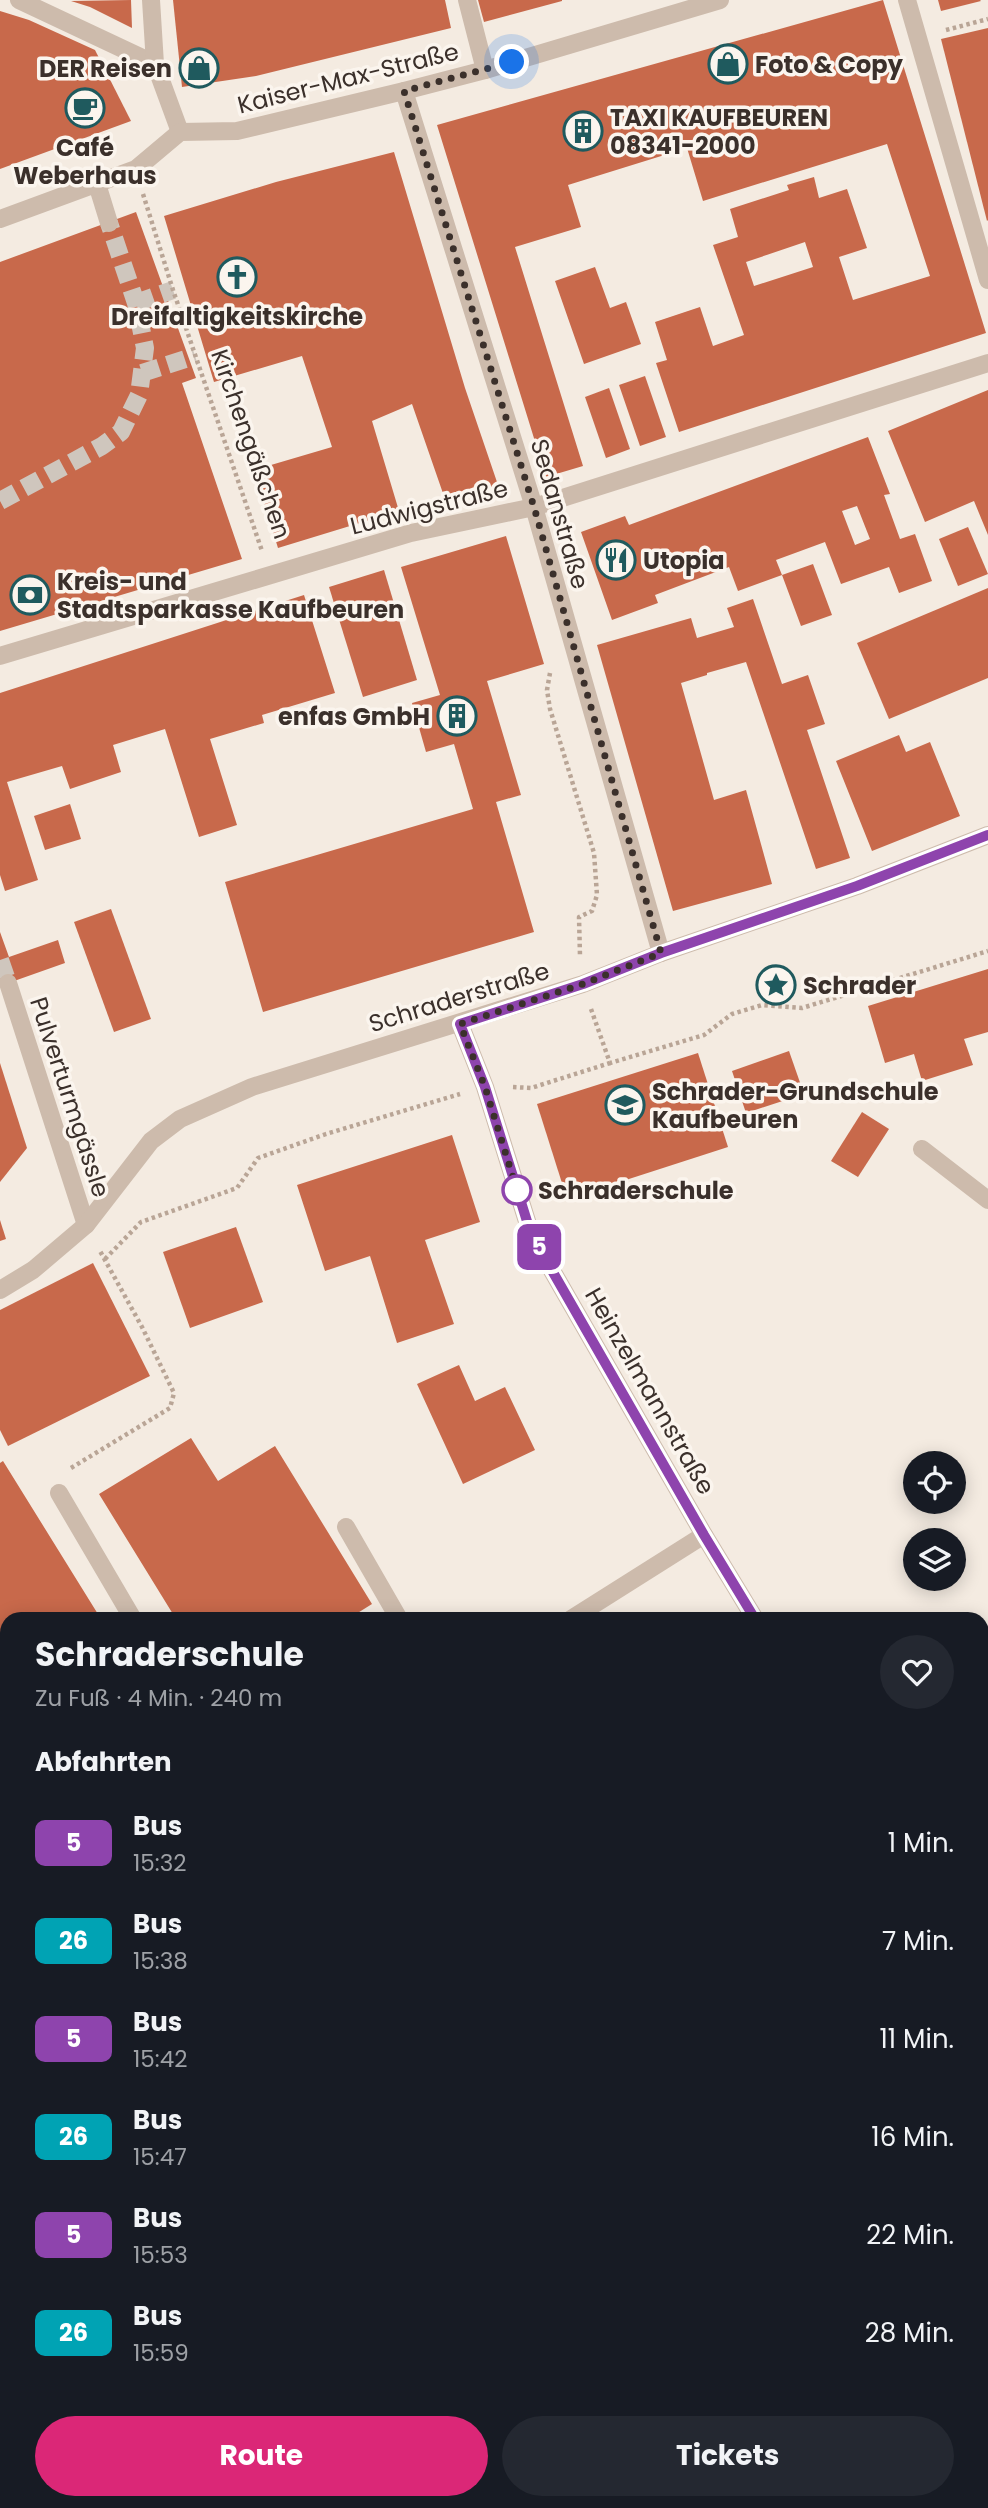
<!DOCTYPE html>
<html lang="de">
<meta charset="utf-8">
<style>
body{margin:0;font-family:Poppins,sans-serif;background:#242831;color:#f1f3f6;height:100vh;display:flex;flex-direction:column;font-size:26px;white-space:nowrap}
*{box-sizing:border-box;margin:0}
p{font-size:23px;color:#9ea1a6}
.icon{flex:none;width:38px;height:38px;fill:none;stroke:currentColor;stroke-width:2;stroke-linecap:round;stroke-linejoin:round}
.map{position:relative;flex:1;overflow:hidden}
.drawer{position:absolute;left:0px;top:1612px;width:989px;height:898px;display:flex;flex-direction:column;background:#171b24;border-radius:21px 21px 0 0;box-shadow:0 4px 18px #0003}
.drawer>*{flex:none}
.badge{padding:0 14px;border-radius:10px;font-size:24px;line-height:46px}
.controls{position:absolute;left:903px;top:1451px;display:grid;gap:14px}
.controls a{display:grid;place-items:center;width:63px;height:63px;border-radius:50%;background:#171b24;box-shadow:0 4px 18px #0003;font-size:35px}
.you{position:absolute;width:35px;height:35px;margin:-18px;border:5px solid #fff;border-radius:50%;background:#1a73e8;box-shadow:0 0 0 10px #1a73e833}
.map>.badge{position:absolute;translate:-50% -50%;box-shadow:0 0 0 4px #fff}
h2{padding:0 35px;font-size:26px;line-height:63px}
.round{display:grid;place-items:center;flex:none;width:74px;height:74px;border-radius:37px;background:#242831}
.summary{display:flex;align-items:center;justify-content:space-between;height:119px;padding:0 35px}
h1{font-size:33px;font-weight:700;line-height:52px}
.button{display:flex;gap:14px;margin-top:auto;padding:14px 35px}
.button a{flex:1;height:80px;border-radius:42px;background:#db2777;color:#fff;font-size:28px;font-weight:700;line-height:80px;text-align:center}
.button a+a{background:#242831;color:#f1f3f6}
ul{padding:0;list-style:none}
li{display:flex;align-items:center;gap:21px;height:98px;padding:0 35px}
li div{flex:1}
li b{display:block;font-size:26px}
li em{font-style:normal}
li .badge{min-width:77px;font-weight:700;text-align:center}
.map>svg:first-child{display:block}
.green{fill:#b8c4a0}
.building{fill:#c8694b;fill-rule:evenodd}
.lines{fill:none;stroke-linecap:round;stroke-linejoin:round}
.minor-tunnel{stroke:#cfc6bd;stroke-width:18;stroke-dasharray:18 9;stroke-linecap:butt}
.path{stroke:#b9a596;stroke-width:4.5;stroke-dasharray:3.5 3.5;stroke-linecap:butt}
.minor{stroke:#cdbbac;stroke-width:18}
.line-casing{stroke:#fff;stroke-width:16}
.line{stroke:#8e44ad;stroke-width:10}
.walk{stroke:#3b302b;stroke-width:7;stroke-dasharray:0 12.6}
.stop-dot{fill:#fff;stroke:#8e44ad;stroke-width:3.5}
.labels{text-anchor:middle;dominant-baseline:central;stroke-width:7;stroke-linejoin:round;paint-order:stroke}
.poi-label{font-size:24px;font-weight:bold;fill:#3b302b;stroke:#fbf5ee;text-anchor:start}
.street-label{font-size:24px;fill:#3b302b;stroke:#fbf5ee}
.stop-label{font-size:24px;font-weight:bold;fill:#3b302b;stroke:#fbf5ee;text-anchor:start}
</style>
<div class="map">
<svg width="988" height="2508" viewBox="0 0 988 2508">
<rect width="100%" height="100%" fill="#f4ebe1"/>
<polygon class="green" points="0,2037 7,2052 7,2084 0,2088"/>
<g class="building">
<polygon points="131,0 132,28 90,7 71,1"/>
<polygon points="173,0 445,0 451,28 256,76 182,87"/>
<polygon points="478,0 562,0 562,1 484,22"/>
<path d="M883 0 986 333 679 432 656 363 667 360 655 322 700 307 713 346 744 335 713 245 738 237 730 209 789 190 787 185 814 177 819 198 847 189 867 248 839 257 853 300 930 276 887 144 703 201 687 148 568 185 581 227 515 247 583 466 546 477 437 125ZM805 242 813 267 754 286 746 262Z"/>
<polygon points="938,0 980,0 981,1 941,11"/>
<polygon points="0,11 29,20 95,50 131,121 0,169"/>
<polygon points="988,28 988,220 987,221 941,39"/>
<polygon points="394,152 465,388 498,485 446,502 412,404 372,421 399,511 278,548 254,470 332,447 302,356 214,382 164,216 276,182"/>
<polygon points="136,212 196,378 182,383 242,559 0,631 0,262"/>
<polygon points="595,267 610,308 626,302 641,344 584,364 555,281"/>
<polygon points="645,376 666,437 640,446 619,385"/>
<polygon points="609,388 630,449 606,458 585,397"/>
<polygon points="988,390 988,535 974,501 925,522 888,431"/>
<path d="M868 437 890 494 884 495 900 539 915 534 932 581 899 593 889 567 841 584 825 542 776 560 782 575 813 564 832 615 801 626 782 575 738 591 729 567 655 595 658 603 612 620 581 532 625 516 629 525ZM857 506 870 539 855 545 842 511Z"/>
<polygon points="968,527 988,574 958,586 939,539"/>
<polygon points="506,536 544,664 487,681 521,795 496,802 534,932 263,1012 225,882 473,809 454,744 426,752 412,703 440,695 401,567"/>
<polygon points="384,570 417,680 363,697 329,587"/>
<polygon points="988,588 988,678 889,719 857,643"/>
<polygon points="304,595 335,693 262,715 264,723 210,739 237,825 199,837 165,729 113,745 121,772 70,789 62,766 7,782 38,880 5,891 0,875 0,693"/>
<polygon points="753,599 782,684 808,675 825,724 807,730 850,858 816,869 746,662 707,673 707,675 681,683 714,800 746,790 772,884 673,911 597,645 691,618 697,638 734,627 727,608"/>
<polygon points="899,735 906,752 930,742 960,816 872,851 836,761"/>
<polygon points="70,804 81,839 45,850 34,816"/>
<polygon points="111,909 151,1019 114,1032 74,922"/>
<polygon points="0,932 9,957 58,940 65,963 0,986"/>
<polygon points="988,969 988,1032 964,1039 973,1065 922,1081 914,1054 885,1063 868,1006"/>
<polygon points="789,1051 804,1094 746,1113 732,1071"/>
<polygon points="698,1053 728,1147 567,1199 537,1104"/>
<polygon points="0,1063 27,1148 0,1182"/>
<polygon points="862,1112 889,1129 858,1177 831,1161"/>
<polygon points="452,1135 480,1222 425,1240 454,1324 397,1343 370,1256 325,1271 297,1185"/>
<polygon points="0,1220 6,1239 0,1241"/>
<polygon points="236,1227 263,1302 190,1328 163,1252"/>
<polygon points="93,1263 150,1376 8,1446 0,1430 0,1310"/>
<polygon points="459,1365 475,1401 505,1387 535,1450 463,1484 417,1384"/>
<polygon points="191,1438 218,1481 275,1446 372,1604 348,1619 176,1619 99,1494"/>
<polygon points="3,1461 101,1619 7,1619 7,1846 0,1835 0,1463"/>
<polygon points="988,1795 988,1866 982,1861 982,1803"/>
<polygon points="7,2136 7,2226 2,2228 0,2223 0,2139"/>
<polygon points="988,2240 988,2358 982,2348 982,2244"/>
<polygon points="7,2449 7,2490 0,2495 0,2453"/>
<polygon points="134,2502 156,2502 158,2508 119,2508"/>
<polygon points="571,2502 581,2502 585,2508 562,2508"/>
<polygon points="766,2502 788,2502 779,2508 769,2508"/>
</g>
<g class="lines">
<g class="minor-tunnel">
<polyline points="136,303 173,290"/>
<polyline points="142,373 195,356"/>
<polyline points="0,501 102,446 121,432 139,395 145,348 136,303 109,223"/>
<polyline points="0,960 8,983"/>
</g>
<g class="path">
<polyline points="946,30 988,19"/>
<polyline points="143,194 173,290 262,551"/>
<polyline points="550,673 547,690 550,709 594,853 597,895 592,911 579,917 580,956"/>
<polyline points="591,1009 610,1063 704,1035 732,1014 762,1005 802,1008 988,951"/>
<polyline points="513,1087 531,1088 610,1063"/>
<polyline points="105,1259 141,1222 237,1188 258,1158 326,1134 460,1094"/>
<polyline points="71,1468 170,1408 174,1393 142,1327 100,1251"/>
<polyline points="982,2228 988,2225"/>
</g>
<g class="minor">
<polyline points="19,0 155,64 180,132"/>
<polyline points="151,0 155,64"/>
<polyline points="467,0 485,70"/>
<polyline points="907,0 988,280"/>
<polyline points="404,91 534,507 661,953"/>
<polyline points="97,184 109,223"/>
<polyline points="0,219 136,169 180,132 237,131 404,91 485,70 720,0"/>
<polyline points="0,656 411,533 534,507 988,363"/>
<polyline points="8,983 86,1225"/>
<polyline points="460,1024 485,1087 531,1234 704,1535 755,1619"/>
<polyline points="922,1149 988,1200"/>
<polyline points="0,1290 33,1270 86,1225 151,1141 180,1119 252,1087 583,984 661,953 857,886 988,835"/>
<polyline points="59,1493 133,1619"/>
<polyline points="346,1527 399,1619"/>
<polyline points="571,1619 704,1535"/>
<polyline points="982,1734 988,1725"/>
<polyline points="982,1998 988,2009"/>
<polyline points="0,2007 7,2023"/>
<polyline points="982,2425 988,2421"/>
<polyline points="215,2502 218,2508"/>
<polyline points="312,2502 314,2508"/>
</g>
</g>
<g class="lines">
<g class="line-casing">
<polyline id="line" points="755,1619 704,1535 531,1234 485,1087 460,1024 583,984 661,953 857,886 988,835"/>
</g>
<use href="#line" class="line"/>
<polyline class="walk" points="512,62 404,91 534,507 661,953 583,984 460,1024 485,1087 517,1190"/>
</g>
<defs>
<g id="shop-ring" transform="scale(2.0125)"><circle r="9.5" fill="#fbf5ee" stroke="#1f5a5e" stroke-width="1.5"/><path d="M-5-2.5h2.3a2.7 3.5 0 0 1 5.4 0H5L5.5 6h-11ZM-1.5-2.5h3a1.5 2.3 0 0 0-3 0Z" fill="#1f5a5e"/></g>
<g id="cafe-ring" transform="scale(2.0125)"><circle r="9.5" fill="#fbf5ee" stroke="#1f5a5e" stroke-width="1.5"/><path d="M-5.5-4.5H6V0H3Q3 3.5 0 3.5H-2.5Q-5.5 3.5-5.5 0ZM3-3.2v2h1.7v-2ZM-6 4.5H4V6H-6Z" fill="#1f5a5e"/></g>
<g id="building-ring" transform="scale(2.0125)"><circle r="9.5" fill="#fbf5ee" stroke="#1f5a5e" stroke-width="1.5"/><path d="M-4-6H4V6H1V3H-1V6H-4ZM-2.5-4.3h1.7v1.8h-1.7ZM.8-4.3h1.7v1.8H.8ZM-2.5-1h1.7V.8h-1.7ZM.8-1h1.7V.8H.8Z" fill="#1f5a5e"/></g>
<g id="church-ring" transform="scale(2.0125)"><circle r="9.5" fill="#fbf5ee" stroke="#1f5a5e" stroke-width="1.5"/><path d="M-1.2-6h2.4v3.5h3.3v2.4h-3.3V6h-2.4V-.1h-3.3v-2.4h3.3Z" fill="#1f5a5e"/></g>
<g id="restaurant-ring" transform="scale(2.0125)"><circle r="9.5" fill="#fbf5ee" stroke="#1f5a5e" stroke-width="1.5"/><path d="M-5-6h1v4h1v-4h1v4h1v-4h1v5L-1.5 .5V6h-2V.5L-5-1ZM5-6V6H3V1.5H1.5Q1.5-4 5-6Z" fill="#1f5a5e"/></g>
<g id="bank-ring" transform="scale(2.0125)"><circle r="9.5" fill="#fbf5ee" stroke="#1f5a5e" stroke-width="1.5"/><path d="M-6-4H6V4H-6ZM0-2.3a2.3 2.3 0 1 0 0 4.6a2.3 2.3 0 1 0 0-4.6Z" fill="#1f5a5e"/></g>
<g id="sight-ring" transform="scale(2.0125)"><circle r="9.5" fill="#fbf5ee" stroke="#1f5a5e" stroke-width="1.5"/><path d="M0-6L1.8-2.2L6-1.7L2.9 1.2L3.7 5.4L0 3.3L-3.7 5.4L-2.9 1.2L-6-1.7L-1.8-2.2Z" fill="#1f5a5e"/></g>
<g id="school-ring" transform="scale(2.0125)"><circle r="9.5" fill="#fbf5ee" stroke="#1f5a5e" stroke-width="1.5"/><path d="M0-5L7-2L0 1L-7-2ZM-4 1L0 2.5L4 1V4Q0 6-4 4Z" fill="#1f5a5e"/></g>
</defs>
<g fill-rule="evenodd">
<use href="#shop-ring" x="728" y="64"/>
<use href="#shop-ring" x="199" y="68"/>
<use href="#cafe-ring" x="85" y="108"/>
<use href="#building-ring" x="583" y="131"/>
<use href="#church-ring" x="237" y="277"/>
<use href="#restaurant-ring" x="616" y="560"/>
<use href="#bank-ring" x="30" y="595"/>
<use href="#building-ring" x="457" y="716"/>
<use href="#sight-ring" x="776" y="985"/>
<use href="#school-ring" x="625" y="1105"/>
</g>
<circle class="stop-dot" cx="517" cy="1190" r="14"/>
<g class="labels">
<g class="poi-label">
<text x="755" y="64">Foto &amp; Copy</text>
<text x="172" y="68" text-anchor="end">DER Reisen</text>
<text x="610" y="117">TAXI KAUFBEUREN<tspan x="610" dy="28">08341-2000</tspan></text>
<text x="85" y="147" text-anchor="middle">Café<tspan x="85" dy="28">Weberhaus</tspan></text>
<text x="237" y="316" text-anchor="middle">Dreifaltigkeitskirche</text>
<text x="643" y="560">Utopia</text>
<text x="57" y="581">Kreis- und<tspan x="57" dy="28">Stadtsparkasse Kaufbeuren</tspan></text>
<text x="430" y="716" text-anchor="end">enfas GmbH</text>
<text x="803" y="985">Schrader</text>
<text x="652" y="1091">Schrader-Grundschule<tspan x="652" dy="28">Kaufbeuren</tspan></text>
</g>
<g class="street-label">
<text transform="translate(348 78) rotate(-14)">Kaiser-Max-Straße</text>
<text transform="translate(251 444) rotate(71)">Kirchengäßchen</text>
<text transform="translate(429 507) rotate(-14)">Ludwigstraße</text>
<text transform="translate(560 514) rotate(74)">Sedanstraße</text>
<text transform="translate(459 997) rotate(-17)">Schraderstraße</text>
<text transform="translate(70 1097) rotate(72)">Pulverturmgässle</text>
<text transform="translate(650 1391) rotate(60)">Heinzelmannstraße</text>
</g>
<g class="stop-label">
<text x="538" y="1190">Schraderschule</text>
</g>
</g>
</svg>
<div class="controls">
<a><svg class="icon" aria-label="locate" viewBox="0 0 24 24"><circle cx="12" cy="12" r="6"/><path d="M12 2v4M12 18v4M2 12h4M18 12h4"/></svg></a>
<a><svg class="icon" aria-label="layers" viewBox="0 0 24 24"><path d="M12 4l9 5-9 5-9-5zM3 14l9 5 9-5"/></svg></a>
</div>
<div class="you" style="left:512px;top:62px"></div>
<b class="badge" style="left:539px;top:1247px;background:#8e44ad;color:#fff">5</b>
<section class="drawer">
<div class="summary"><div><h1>Schraderschule</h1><p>Zu Fuß · 4 Min. · 240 m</p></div><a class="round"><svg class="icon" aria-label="heart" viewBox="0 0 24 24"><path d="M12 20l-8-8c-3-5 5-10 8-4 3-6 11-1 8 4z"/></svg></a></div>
<h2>Abfahrten</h2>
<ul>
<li><span class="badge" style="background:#8e44ad;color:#fff">5</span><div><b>Bus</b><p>15:32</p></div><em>1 Min.</em></li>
<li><span class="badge" style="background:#00a3b4;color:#fff">26</span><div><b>Bus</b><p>15:38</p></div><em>7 Min.</em></li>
<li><span class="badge" style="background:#8e44ad;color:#fff">5</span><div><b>Bus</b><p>15:42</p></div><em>11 Min.</em></li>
<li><span class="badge" style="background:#00a3b4;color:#fff">26</span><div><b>Bus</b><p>15:47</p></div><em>16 Min.</em></li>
<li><span class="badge" style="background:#8e44ad;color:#fff">5</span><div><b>Bus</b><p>15:53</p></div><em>22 Min.</em></li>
<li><span class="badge" style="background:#00a3b4;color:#fff">26</span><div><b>Bus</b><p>15:59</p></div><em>28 Min.</em></li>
</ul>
<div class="button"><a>Route</a><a>Tickets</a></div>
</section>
</div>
